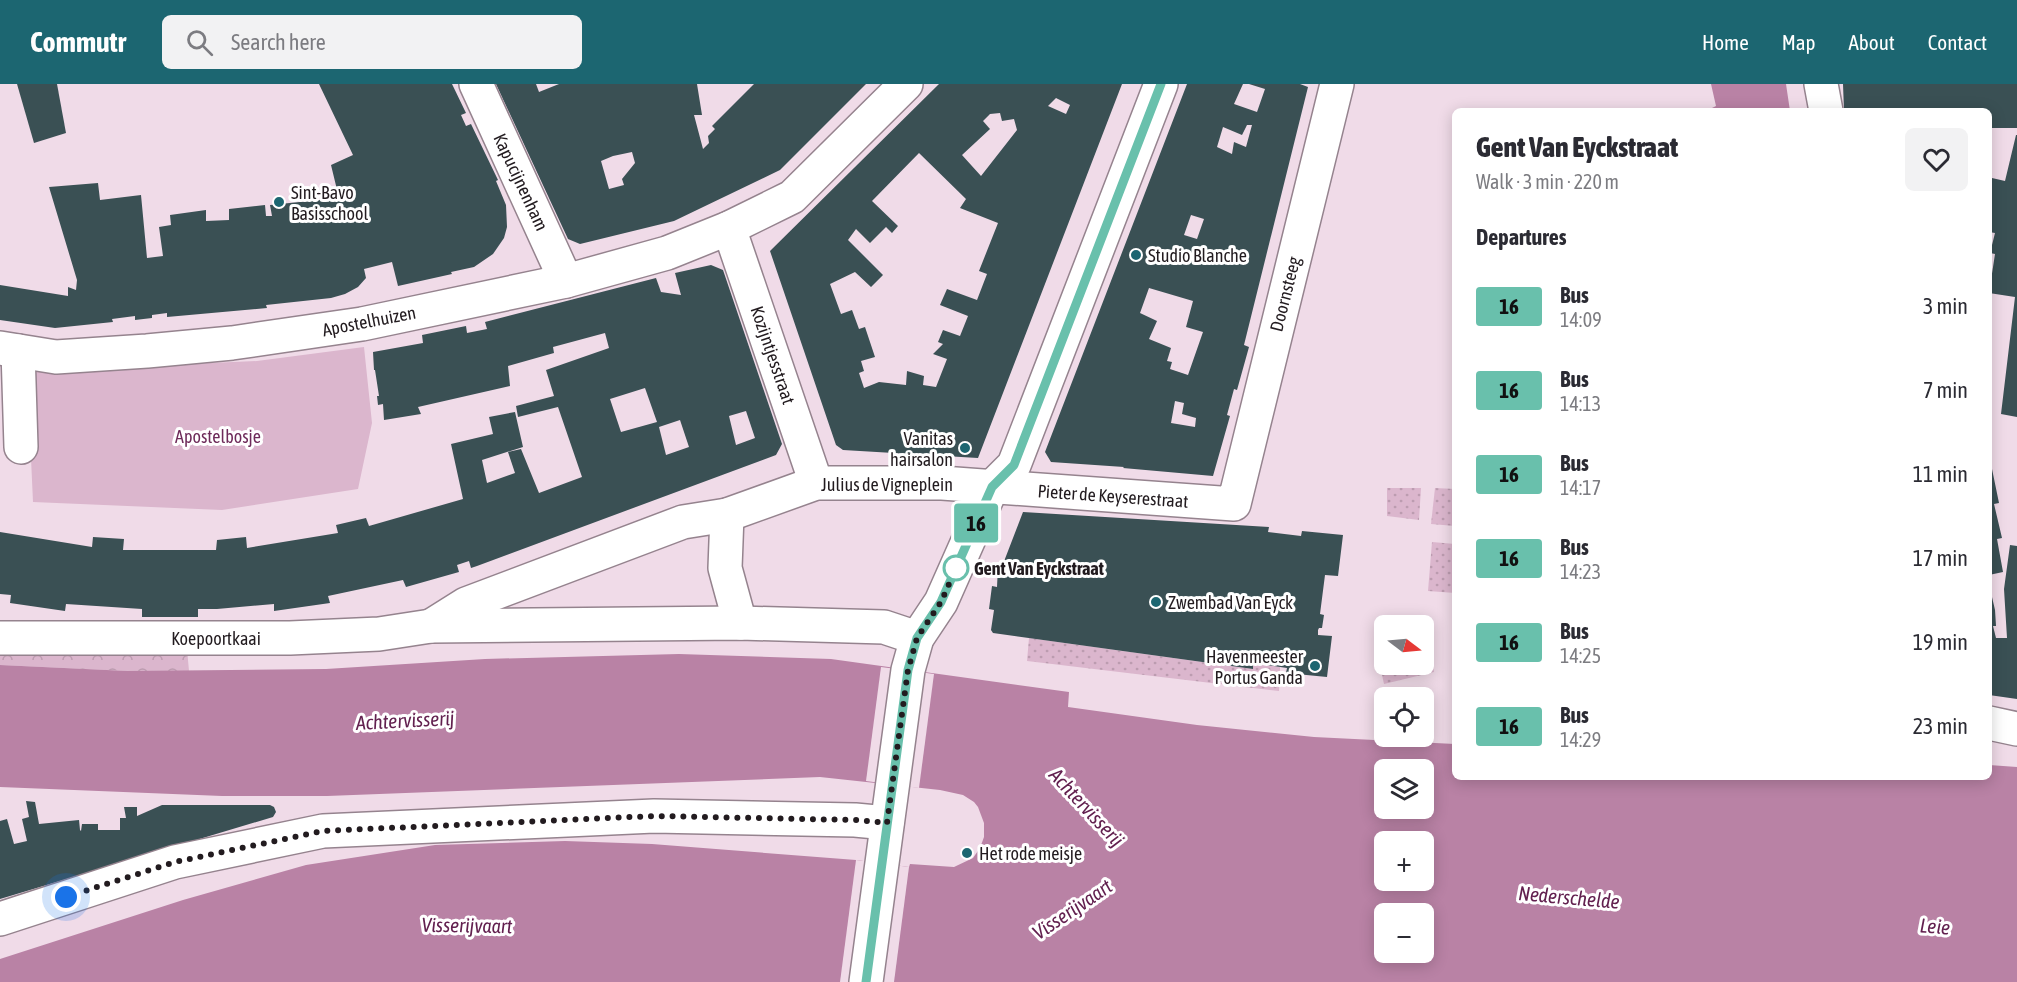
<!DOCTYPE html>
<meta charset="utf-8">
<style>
body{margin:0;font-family:"Asap Condensed",sans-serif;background:#f2f2f3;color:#2b2b33;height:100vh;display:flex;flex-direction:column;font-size:22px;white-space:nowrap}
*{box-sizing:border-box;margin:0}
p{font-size:20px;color:#7c7c81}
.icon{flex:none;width:33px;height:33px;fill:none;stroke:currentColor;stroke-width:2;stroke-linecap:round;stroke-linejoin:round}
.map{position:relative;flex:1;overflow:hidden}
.sheet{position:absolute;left:1452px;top:24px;width:540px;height:672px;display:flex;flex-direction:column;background:#fff;border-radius:9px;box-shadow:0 3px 15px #0003}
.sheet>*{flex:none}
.badge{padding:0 12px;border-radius:4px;font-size:21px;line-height:39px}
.needle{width:39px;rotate:106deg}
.buttons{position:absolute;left:1374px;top:531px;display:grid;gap:12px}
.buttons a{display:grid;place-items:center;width:60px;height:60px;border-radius:9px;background:#fff;box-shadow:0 3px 15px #0003;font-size:30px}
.you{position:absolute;width:30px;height:30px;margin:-15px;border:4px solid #fff;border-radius:50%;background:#1a73e8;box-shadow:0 0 0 9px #1a73e833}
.map>.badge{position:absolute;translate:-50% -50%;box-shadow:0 0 0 3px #fff}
h2{padding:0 24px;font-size:22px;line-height:54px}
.round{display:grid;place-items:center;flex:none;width:63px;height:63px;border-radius:9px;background:#f2f2f3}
.headline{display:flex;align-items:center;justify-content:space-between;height:102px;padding:0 24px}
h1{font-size:28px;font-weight:800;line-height:45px}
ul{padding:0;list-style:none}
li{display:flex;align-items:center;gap:18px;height:84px;padding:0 24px}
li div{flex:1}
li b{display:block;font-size:22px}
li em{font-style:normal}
li .badge{min-width:66px;font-weight:700;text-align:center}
header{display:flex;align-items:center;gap:36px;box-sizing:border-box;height:84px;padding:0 30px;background:#1c6671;color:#fff}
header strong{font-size:28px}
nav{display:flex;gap:33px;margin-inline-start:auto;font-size:21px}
.search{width:420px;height:54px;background:#f2f2f3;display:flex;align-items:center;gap:15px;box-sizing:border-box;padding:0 21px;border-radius:9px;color:#7c7c81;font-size:22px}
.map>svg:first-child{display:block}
.grass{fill:url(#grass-dots)}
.forest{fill:url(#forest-crowns)}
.garden{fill:#dbb6cd}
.water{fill:#b982a5;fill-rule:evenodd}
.pier{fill:#f0dbe8}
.building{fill:#3a5054;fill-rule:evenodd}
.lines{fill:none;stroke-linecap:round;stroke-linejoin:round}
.minor-casing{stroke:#95838e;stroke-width:36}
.minor{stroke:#fff;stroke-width:33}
.line-casing{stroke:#fff;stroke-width:14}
.line{stroke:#69c0ac;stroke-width:9}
.walk{stroke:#221b1f;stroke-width:6;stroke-dasharray:0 10.8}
.poi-dot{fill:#1c6671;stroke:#fff;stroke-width:2}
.stop-dot{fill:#fff;stroke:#69c0ac;stroke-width:3}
.labels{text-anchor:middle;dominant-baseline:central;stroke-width:6;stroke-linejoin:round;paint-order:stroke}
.street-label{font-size:18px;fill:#221b1f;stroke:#fff}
.poi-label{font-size:18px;fill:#221b1f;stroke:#fff;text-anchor:start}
.park-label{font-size:18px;fill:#6e2b5a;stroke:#fff}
.stop-label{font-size:18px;font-weight:bold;fill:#221b1f;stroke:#fff;text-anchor:start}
.water-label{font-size:20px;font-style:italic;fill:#62204f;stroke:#fff}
</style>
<header>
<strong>Commutr</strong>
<div class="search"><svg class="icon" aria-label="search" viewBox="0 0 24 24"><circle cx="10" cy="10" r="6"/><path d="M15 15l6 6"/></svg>Search here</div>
<nav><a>Home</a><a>Map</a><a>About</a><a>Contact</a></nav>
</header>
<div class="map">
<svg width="2017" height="898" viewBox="0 0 2017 898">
<defs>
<pattern id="grass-dots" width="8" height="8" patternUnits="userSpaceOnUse" patternTransform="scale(1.5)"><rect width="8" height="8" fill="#dbb6cd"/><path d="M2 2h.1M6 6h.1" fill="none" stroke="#bc9cb0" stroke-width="1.8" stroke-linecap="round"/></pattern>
<pattern id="forest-crowns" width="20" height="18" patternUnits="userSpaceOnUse" patternTransform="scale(1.5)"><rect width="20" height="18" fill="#dbb6cd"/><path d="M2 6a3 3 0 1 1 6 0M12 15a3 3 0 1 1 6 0" fill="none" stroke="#bc9cb0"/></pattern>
</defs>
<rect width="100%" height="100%" fill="#f0dbe8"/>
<g class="grass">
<polygon points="1387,404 1421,404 1419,436 1387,432"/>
<polygon points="1435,404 1455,405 1455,442 1431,440"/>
<polygon points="1432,458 1455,460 1455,509 1428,507"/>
<polygon points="1428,544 1434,588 1384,600 1375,559 1384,556 1384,580 1424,580 1424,545"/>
<polygon points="1029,554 1252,585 1253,579 1280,583 1279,607 1027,577"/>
</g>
<polygon class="forest" points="0,564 187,565 189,587 128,587 0,581"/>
<polygon class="garden" points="364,263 372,339 358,405 222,426 33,418 27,287 257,277"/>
<g class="water">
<polygon points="1711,0 1786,0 1790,27 1713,27 1712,24 1716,22"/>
<path d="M679 570 831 575 1069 608 1068 623 1197 641 1314 653 1455 660V693H1989V681L2017 683V898H0V875L183 816 306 781 435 761 565 757 652 760 856 776 909 783 910 780 954 783 973 774 980 764 984 753V739L978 723 974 718 963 711 940 706 820 693 327 712H222L0 703V581L128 587 326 585 485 575ZM1384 686H1424V724H1384ZM1384 758H1424V796H1384ZM1384 830H1424V868H1384Z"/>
</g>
<g class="pier">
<polygon points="881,583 934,590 919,704 866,697"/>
<polygon points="856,776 909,783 894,898 840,898"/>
</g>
<g class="building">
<polygon points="17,0 57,0 66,49 34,59"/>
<polygon points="319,0 452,0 466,29 461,31 466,42 471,40 498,96 496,97 506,121 507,143 504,154 493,170 474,183 451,188 452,190 398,202 392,178 364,185 366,194 358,203 345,210 331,214 266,221 267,224 167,233 167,229 152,231 152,234 135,236 135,232 112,235 113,238 55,244 0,236 0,201 68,212 68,203 76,206 77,196 49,103 98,99 100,116 141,111 147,174 163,172 159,143 171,141 170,131 206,126 206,137 229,136 229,125 265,121 266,132 272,132 270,121 339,114 331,81 353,71"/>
<path d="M496 0H536L539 8 559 0H697L702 31H694L703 65 709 59 708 52 715 45 712 42 754 0H866L780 86 674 137 580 160 568 155ZM632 68 635 79 622 95 624 101 609 105 601 77 613 72Z"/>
<path d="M939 0H1122L978 374 843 366 836 361 770 167ZM1056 14 1070 21 1066 30 1048 22ZM1000 29 1002 37 1014 35 1017 46 981 92 962 71 990 45 983 37 990 30ZM919 69 966 115 960 124 998 139 979 187 987 190 977 216 947 205 940 221 968 232 960 252 943 246 938 258 943 260 933 270 947 275 936 303 923 301 924 292 907 287 906 301 879 298 864 304 859 289 864 287 861 277 875 273 865 243 859 245 852 226 841 230 830 200 855 188 871 203 883 191 848 156 856 145 870 159 886 143 892 149 898 142 872 117Z"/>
<path d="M1187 0H1243L1234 20 1257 28 1265 5 1249 0H1300L1308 3 1244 261 1249 263 1237 306 1234 305 1227 331 1230 332 1213 392 1123 384 1124 383 1051 378 1045 368ZM1247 41H1252L1246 63 1234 58 1232 70 1217 63 1223 43 1242 51ZM1191 131 1204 135 1197 155 1184 151ZM1149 204 1193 217 1186 243 1203 248 1188 291 1170 285 1172 278 1167 277 1171 264 1149 255 1157 237 1140 229ZM1175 317 1184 319 1182 330 1196 334 1195 343 1171 339Z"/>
<polygon points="1843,0 2017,0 2017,44 1989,44 1989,27 1844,27"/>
<polygon points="2016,51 2017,51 2017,333 2001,330 2015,213 1989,209 1995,170 1990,169 1995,149 1989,148 1989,102 1991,102 1992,94 2005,97"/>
<path d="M711 181 723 186 782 360 776 371 477 482 471 484 469 477 457 481 459 488 406 503 403 496 328 512 330 519 274 527V520L217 525H198V533H142V525L66 520 65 527 10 519 11 511 0 510V448L92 463 93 453 124 455 123 466H216L217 456 246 453 247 464 338 449 336 441 366 434 369 442 463 415 451 360 493 350 489 333 515 328 523 363 482 376 487 399 515 389 508 368 521 365 539 409 582 393 558 323 518 333 516 322 554 312 546 286 609 264 605 249 553 263 554 269 508 282 510 302 418 323 421 330 384 336 383 320 378 321 377 312H379L375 286H374L373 268 423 259 422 251 466 242 467 249 487 245 485 238 656 194 661 208 681 211 675 189ZM645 304 657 338 621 348 610 315ZM746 327 755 354 736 361 729 332ZM680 336 689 363 666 371 659 343Z"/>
<polygon points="1989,385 1992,385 1999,419 1994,420 2002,454 1997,455 2003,488 1989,491"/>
<polygon points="1023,428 1269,443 1268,448 1301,452 1302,447 1343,451 1338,492 1325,491 1320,530 1324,531 1322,544 1319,544 1318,546 1318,551 1332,552 1327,593 1286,589 1287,584 1253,579 1253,585 993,549 991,546 994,526 989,525 992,502 997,503 998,482 1003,480"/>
<polygon points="2010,461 2017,462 2017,615 1989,611 1989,500 1995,526 1996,542 1993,542 1996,554 2007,554 2004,505"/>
<polygon points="26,717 35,718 39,740 79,736 80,746 81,747 82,740 98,740 98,746 120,746 120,734 126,734 124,723 137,723 137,732 162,721 270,721 274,723 276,728 273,733 0,815 0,737 7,735 14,760 27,757 22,735 29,733"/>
</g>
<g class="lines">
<g class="minor-casing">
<g id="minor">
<polyline points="476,0 566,197"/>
<polyline points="1821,0 1826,27"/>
<polyline points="729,144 816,399"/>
<polyline points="0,264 56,273 147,267 232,259 362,240 566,197 667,169 729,144 792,113 906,0"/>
<polyline points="18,267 21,363"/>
<polyline points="727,431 725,484 740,539"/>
<polyline points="431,542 466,520 683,438 727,431 816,399 942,399 1234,420 1337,0"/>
<polyline points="0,554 290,554 379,550 431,542 740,539 884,543 917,554"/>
<polyline points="1989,639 2017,645"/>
<polyline points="0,835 175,778 323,747 654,732 855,736 887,739"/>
<polyline points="866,898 908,586 917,554 941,518 992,403 1014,381 1161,0"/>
</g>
</g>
<use href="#minor" class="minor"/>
</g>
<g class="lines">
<g class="line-casing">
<polyline id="line" points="866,898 908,586 917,554 941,518 992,403 1014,381 1161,0"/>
</g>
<use href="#line" class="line"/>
<polyline class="walk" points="66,813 175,778 323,747 654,732 855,736 887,739 908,586 917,554 941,518 958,480 956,484"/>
</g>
<g class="poi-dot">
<circle cx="279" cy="118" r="6"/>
<circle cx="1136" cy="171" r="6"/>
<circle cx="965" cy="364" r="6"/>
<circle cx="1156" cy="518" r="6"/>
<circle cx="1315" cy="582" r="6"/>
<circle cx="967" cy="769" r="6"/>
</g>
<circle class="stop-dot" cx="956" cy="484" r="12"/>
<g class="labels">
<g class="street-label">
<text transform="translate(521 98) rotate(65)">Kapucijnenham</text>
<text transform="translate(1285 210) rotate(-76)">Doornsteeg</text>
<text transform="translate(369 237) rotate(-11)">Apostelhuizen</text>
<text transform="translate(773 271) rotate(71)">Kozijntjesstraat</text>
<text x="887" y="400">Julius de Vigneplein</text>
<text transform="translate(1113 412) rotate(4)">Pieter de Keyserestraat</text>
<text x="216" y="554">Koepoortkaai</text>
</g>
<g class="poi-label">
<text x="291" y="108">Sint-Bavo<tspan x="291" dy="21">Basisschool</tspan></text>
<text x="1148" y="171">Studio Blanche</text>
<text x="953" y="354" text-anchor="end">Vanitas<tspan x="953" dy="21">hairsalon</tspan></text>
<text x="1168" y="518">Zwembad Van Eyck</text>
<text x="1303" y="572" text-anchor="end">Havenmeester<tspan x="1303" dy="21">Portus Ganda</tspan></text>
<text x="979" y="769">Het rode meisje</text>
</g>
<g class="park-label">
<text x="218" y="352">Apostelbosje</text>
</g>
<g class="stop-label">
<text x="974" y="484">Gent Van Eyckstraat</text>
</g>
<g class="water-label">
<text transform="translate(405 636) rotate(-3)">Achtervisserij</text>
<text transform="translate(1087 723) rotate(47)">Achtervisserij</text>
<text transform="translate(1569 813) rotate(5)">Nederschelde</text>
<text transform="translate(1072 825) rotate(-34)">Visserijvaart</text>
<text transform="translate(467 841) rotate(1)">Visserijvaart</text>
<text transform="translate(1935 842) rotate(5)">Leie</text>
</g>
</g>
</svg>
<div class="buttons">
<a><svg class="needle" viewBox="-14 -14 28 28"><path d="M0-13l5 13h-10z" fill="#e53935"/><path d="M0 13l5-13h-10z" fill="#7c7c81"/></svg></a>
<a><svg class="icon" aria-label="locate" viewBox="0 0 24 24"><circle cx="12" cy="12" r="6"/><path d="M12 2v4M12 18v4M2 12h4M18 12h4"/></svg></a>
<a><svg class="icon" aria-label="layers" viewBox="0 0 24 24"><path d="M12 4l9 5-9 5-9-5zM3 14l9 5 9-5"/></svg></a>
<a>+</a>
<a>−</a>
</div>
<div class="you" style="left:66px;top:813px"></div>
<b class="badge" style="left:976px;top:439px;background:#69c0ac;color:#111">16</b>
<section class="sheet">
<div class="headline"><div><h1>Gent Van Eyckstraat</h1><p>Walk · 3 min · 220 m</p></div><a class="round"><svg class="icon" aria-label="heart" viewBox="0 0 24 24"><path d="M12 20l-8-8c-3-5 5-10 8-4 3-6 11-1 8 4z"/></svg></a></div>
<h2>Departures</h2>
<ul>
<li><span class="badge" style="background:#69c0ac;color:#111">16</span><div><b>Bus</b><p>14:09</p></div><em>3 min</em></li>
<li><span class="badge" style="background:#69c0ac;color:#111">16</span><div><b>Bus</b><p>14:13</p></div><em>7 min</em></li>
<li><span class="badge" style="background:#69c0ac;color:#111">16</span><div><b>Bus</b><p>14:17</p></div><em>11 min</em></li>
<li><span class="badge" style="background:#69c0ac;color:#111">16</span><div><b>Bus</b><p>14:23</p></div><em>17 min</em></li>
<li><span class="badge" style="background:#69c0ac;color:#111">16</span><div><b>Bus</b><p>14:25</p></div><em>19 min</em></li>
<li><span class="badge" style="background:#69c0ac;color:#111">16</span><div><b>Bus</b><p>14:29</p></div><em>23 min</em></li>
</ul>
</section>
</div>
